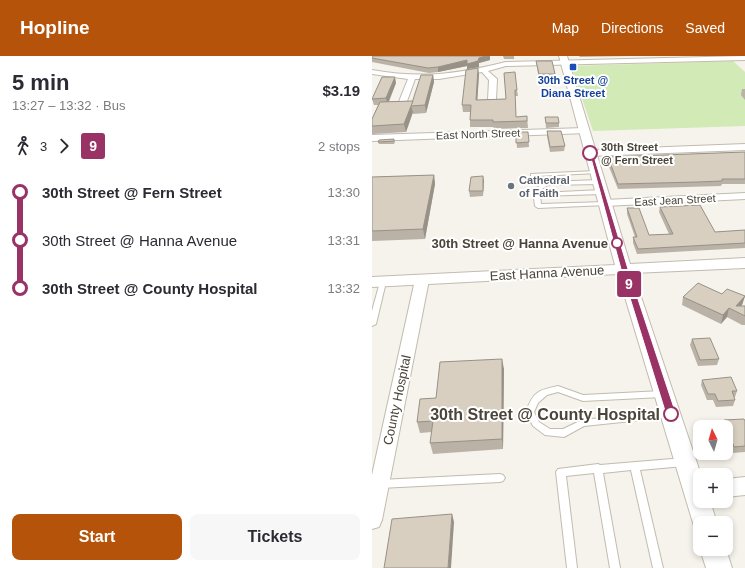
<!DOCTYPE html>
<meta charset="utf-8">
<style>
body{margin:0;font-family:Helvetica,sans-serif;background:#f7f7f7;color:#2b2b33;height:100vh;display:flex;flex-direction:column;font-size:15px;white-space:nowrap}
*{box-sizing:border-box;margin:0}
p{font-size:13px;color:#7c7c81}
.icon{flex:none;width:22px;height:22px;fill:none;stroke:currentColor;stroke-width:2;stroke-linecap:round;stroke-linejoin:round}
.map{position:relative;flex:1;overflow:hidden}
.panel{display:flex;flex-direction:column;background:#fff;width:372px}
.panel>*{flex:none}
.badge{padding:0 8px;border-radius:3px;font-size:14px;line-height:26px}
.needle{width:26px;rotate:355deg}
.fabs{position:absolute;left:321px;top:364px;display:grid;gap:8px}
.fabs a{display:grid;place-items:center;width:40px;height:40px;border-radius:8px;background:#fff;box-shadow:0 2px 6px #0003;font-size:20px}
.map>.badge{position:absolute;translate:-50% -50%;box-shadow:0 0 0 2px #fff}
.legs{display:flex;align-items:center;gap:6px;height:44px;padding:0 12px;font-size:13px}
.legs p{margin-inline-start:auto}
.head{display:flex;align-items:center;justify-content:space-between;height:68px;padding:0 12px}
h1{font-size:22px;font-weight:800;line-height:30px}
.cta{display:flex;gap:8px;margin-top:auto;padding:8px 12px}
.cta a{flex:1;height:46px;border-radius:8px;background:#b45309;color:#fff;font-size:16px;font-weight:800;line-height:46px;text-align:center}
.cta a+a{background:#f7f7f7;color:#2b2b33}
ul{padding:0 12px;list-style:none}
li{display:flex;align-items:center;gap:14px;height:48px;font-size:15px}
li i{display:grid;place-items:center;width:6px;height:100%;margin:0 5px;background:currentColor}
li i::after{content:'';width:10px;height:10px;margin:-5px;border:3px solid;border-radius:50%;background:#fff}
li p{margin-inline-start:auto}
li:first-child i{background:linear-gradient(#0000 50%,currentColor 0)}
li:last-child i{background:linear-gradient(currentColor 50%,#0000 0)}
header{display:flex;align-items:center;gap:24px;box-sizing:border-box;height:56px;padding:0 20px;background:#b45309;color:#fff}
header strong{font-size:19px}
nav{display:flex;gap:22px;margin-inline-start:auto;font-size:14px}
main{display:flex;flex:1;min-height:0}
.map>svg:first-child{display:block}
.green{fill:#d2eab5}
.lines{fill:none;stroke-linecap:round;stroke-linejoin:round}
.service-casing{stroke:#c2bbae;stroke-width:2}
.minor-casing{stroke:#c2bbae;stroke-width:2}
.tertiary-casing{stroke:#c2bbae;stroke-width:2}
.service{fill:#fff;fill-rule:evenodd}
.minor{fill:#fff;fill-rule:evenodd}
.tertiary{fill:#fff;fill-rule:evenodd}
.wall{fill:#bab2a6}
.shaded-wall{fill:#979187}
.building{fill:#d8cfc1;stroke:#979187}
.line-1{fill:#936;stroke:#fff}
.transit-dot{fill:#1a4fb4;stroke:#fff;stroke-width:1.5}
.stop-1-dot{fill:#fff;stroke:#936;stroke-width:2}
.worship-dot{fill:#6b7280;stroke:#fff;stroke-width:1.5}
.labels{text-anchor:middle;dominant-baseline:central;stroke-width:4;stroke-linejoin:round;paint-order:stroke}
.far-transit-label{font-size:11px;font-weight:bold;fill:#164399;stroke:#fff}
.far-street-label{font-size:11px;fill:#4b4439;stroke:#fff}
.far-stop-label{font-size:11px;font-weight:bold;fill:#4b4439;stroke:#fff;text-anchor:start}
.far-worship-label{font-size:11px;font-weight:bold;fill:#5b616d;stroke:#fff;text-anchor:start}
.stop-label{font-size:13px;font-weight:bold;fill:#4b4439;stroke:#fff;text-anchor:end}
.street-label{font-size:13px;fill:#4b4439;stroke:#fff}
.near-stop-label{font-size:16px;font-weight:bold;fill:#4b4439;stroke:#fff;text-anchor:end}
</style>
<header>
<strong>Hopline</strong>
<nav><a>Map</a><a>Directions</a><a>Saved</a></nav>
</header>
<main>
<section class="panel">
<div class="head"><div><h1>5 min</h1><p>13:27 – 13:32 · Bus</p></div><b>$3.19</b></div>
<div class="legs"><svg class="icon" aria-label="walk" viewBox="0 0 24 24"><circle cx="13" cy="4" r="2"/><path d="M13 8l-2 6 4 7M11 14l-3 7M7 12l3-4h3l4 4"/></svg>3<svg class="icon" aria-label="forward" viewBox="0 0 24 24"><path d="M9 5l7 7-7 7"/></svg><b class="badge" style="background:#936;color:#fff">9</b><p>2 stops</p></div>
<ul>
<li><i style="color:#936"></i><b>30th Street @ Fern Street</b><p>13:30</p></li>
<li><i style="color:#936"></i><span>30th Street @ Hanna Avenue</span><p>13:31</p></li>
<li><i style="color:#936"></i><b>30th Street @ County Hospital</b><p>13:32</p></li>
</ul>
<div class="cta"><a>Start</a><a>Tickets</a></div>
</section>
<div class="map">
<svg width="373" height="512" viewBox="0 0 373 512">
<rect width="100%" height="100%" fill="#f6f3ec"/>
<polygon class="green" points="361,5 373,16 373,70 221,75 199,10"/>
<g class="lines">
<g class="service-casing">
<g id="service">
<polygon points="224,115 226,116 226,117 164,120 164,122 175,126 227,124 230,126 227,128 176,129 167,135 167,137 230,134 233,136 230,138 168,140 169,148 233,146 235,147 235,149 166,152 163,150 161,134 171,128 159,124 159,118"/>
<polygon points="11,224 14,226 4,268 0,270 0,255 8,226"/>
<path d="M186 330 211 339 290 335 293 336 294 338 293 340 290 341 211 345 186 336 175 339 166 347 162 356 167 366 178 373H191L210 364 298 355 301 356 302 358 301 360 298 361 212 370 192 381 173 379 161 370 154 356C161 336 166 334 186 330Z"/>
<polygon points="312,402 315,403 317,406 315,409 312,410 268,414 291,512 281,512 259,414 231,417 248,512 238,512 222,417 194,420 205,512 195,512 184,416 186,413 226,408 228,409"/>
<polygon points="128,418 131,419 133,422 131,425 128,426 8,432 5,431 3,428 5,425 8,424"/>
</g>
</g>
<g class="minor-casing">
<g id="minor">
<path d="M373 0V4L134 10 116 15 125 23 124 44 120 46 116 44 117 24 110 16 67 23H43L34 48 30 50 26 48 36 23 0 18V14C50 23 85 18 134 6Z"/>
<polygon points="212,72 215,73 216,75 215,77 0,85 0,79"/>
<polygon points="373,88 373,94 218,100 213,97 218,94"/>
<polygon points="373,137 373,143 233,150 228,147 233,144"/>
<polygon points="50,220 55,221 57,224 10,464 7,471 0,473 0,419 43,224 45,221"/>
<polygon points="373,421 373,439 354,441 354,423"/>
</g>
</g>
<g class="tertiary-casing">
<g id="tertiary">
<polygon points="187,0 195,0 258,208 373,202 373,212 261,217 329,419 328,445 338,445 345,467 328,467 328,477 324,475 321,467 246,218 0,231 0,221 243,209"/>
<polygon points="328,493 354,493 360,512 334,512"/>
</g>
</g>
<use href="#service" class="service"/>
<use href="#minor" class="minor"/>
<use href="#tertiary" class="tertiary"/>
</g>
<g class="wall">
<polygon points="0,0 118,0 118,4 107,7 107,11 95,13 95,10 66,16 57,17 0,6"/>
<polygon points="131,0 142,0 142,3 132,3"/>
<polygon points="207,0 259,0 208,1"/>
<polygon points="164,5 183,18 183,24 167,24 165,11"/>
<polygon points="132,17 145,34 146,40 143,40 144,61 155,60 156,72 122,73 121,71 98,71 98,56 91,56 90,49 107,18 105,44 134,43"/>
<polygon points="61,19 62,26 54,57 41,58 41,56 34,76 0,78 0,63 6,49 2,49 0,43 24,27 17,46 41,45"/>
<polygon points="370,33 373,33 373,44 369,39"/>
<polygon points="173,61 187,67 187,71 174,72"/>
<polygon points="175,75 193,90 192,95 178,96 175,80"/>
<polygon points="144,76 156,76 157,91 145,92"/>
<polygon points="22,83 23,86 22,88 7,88 6,86"/>
<polygon points="373,96 373,128 350,128 349,130 246,133 235,106 236,101"/>
<polygon points="62,119 63,128 53,183 0,185 0,186 0,121"/>
<polygon points="111,120 111,140 98,141 97,135"/>
<polygon points="288,151 343,176 373,174 373,192 265,198 261,187 261,181 263,181 255,158 255,152 277,179 297,178 287,156"/>
<polygon points="350,238 373,240 370,249 369,250 373,250 373,269 370,269 355,261 349,268 310,249 311,241"/>
<polygon points="320,283 347,303 345,309 326,310 318,289"/>
<polygon points="132,313 131,393 61,398 58,387 60,376 48,377 45,366 64,342"/>
<polygon points="330,324 365,335 363,341 362,341 363,344 361,350 344,351 341,344 335,344 329,329"/>
<polygon points="352,364 373,365 373,396 360,397 354,381 354,371 350,371 350,370"/>
</g>
<g class="shaded-wall">
<polygon points="114,0 118,0 118,4 107,7 107,11 95,13 95,10 66,16 66,11"/>
<polygon points="106,12 107,18 105,50 104,44"/>
<polygon points="61,19 62,26 54,57 53,49"/>
<polygon points="23,21 24,27 15,49 14,42"/>
<polygon points="41,45 39,50 41,56 34,76 32,68"/>
<polygon points="62,119 63,128 53,183 51,173"/>
<polygon points="111,120 112,125 111,140"/>
<polygon points="373,240 370,249 364,256 364,250"/>
<polygon points="357,252 355,261 349,268 351,259"/>
<polygon points="130,303 132,313 131,393 130,383"/>
<polygon points="80,458 82,466 79,512 76,512"/>
</g>
<g class="building">
<polygon points="0,0 114,0 107,2 106,5 95,8 95,4 66,11 56,12 0,2"/>
<polygon points="164,5 180,5 183,18 167,18"/>
<polygon points="106,12 104,44 134,43 132,17 143,16 145,34 143,34 144,61 155,60 155,65 121,66 121,64 98,64 99,49 90,49 94,14"/>
<polygon points="49,19 61,19 53,49 39,50"/>
<polygon points="10,21 23,21 14,42 0,43"/>
<polygon points="41,45 32,68 0,70 0,63 8,46"/>
<polygon points="173,61 186,61 187,67 174,67"/>
<polygon points="175,75 189,75 193,90 178,91"/>
<polygon points="144,76 156,76 157,86 144,87"/>
<polygon points="22,83 22,85 6,86 7,84"/>
<polygon points="373,96 373,123 350,123 350,125 326,126 246,128 236,101"/>
<polygon points="62,119 51,173 0,175 0,121"/>
<polygon points="111,120 111,135 97,135 99,121"/>
<polygon points="328,149 343,176 373,174 373,187 266,193 261,181 265,181 255,152 267,152 277,179 301,178 288,151"/>
<polygon points="326,227 350,238 355,233 373,240 364,250 373,250 373,260 357,252 351,259 311,241"/>
<polygon points="338,282 347,303 328,304 320,283"/>
<polygon points="130,303 130,383 58,387 61,365 45,366 48,343 64,342 68,306"/>
<polygon points="359,321 365,335 360,335 363,344 346,345 343,338 336,338 330,324"/>
<polygon points="372,363 373,365 373,390 362,391 352,364"/>
<polygon points="80,458 76,512 12,512 20,463"/>
</g>
<polygon class="line-1" points="217,95 221,97 256,213 304,358 302,361 296,361 294,358 249,213"/>
<rect class="transit-dot" x="197" y="7" width="8" height="8" rx="2"/>
<g class="stop-1-dot">
<circle cx="218" cy="97" r="7"/>
<circle cx="245" cy="187" r="5"/>
<circle cx="299" cy="358" r="7"/>
</g>
<circle class="worship-dot" cx="139" cy="130" r="4"/>
<g class="labels">
<g class="far-transit-label">
<text x="201" y="24">30th Street @<tspan x="201" dy="13">Diana Street</tspan></text>
</g>
<g class="far-street-label">
<text transform="translate(106 78) rotate(-2)">East North Street</text>
<text transform="translate(303 144) rotate(-3)">East Jean Street</text>
</g>
<g class="far-stop-label">
<text x="229" y="91">30th Street<tspan x="229" dy="13">@ Fern Street</tspan></text>
</g>
<g class="far-worship-label">
<text x="147" y="124">Cathedral<tspan x="147" dy="13">of Faith</tspan></text>
</g>
<g class="stop-label">
<text x="236" y="187">30th Street @ Hanna Avenue</text>
</g>
<g class="street-label">
<text transform="translate(175 217) rotate(-3)">East Hanna Avenue</text>
<text transform="translate(25 344) rotate(-78)">County Hospital</text>
</g>
<g class="near-stop-label">
<text x="288" y="358">30th Street @ County Hospital</text>
</g>
</g>
</svg>
<div class="fabs">
<a><svg class="needle" viewBox="-14 -14 28 28"><path d="M0-13l5 13h-10z" fill="#e53935"/><path d="M0 13l5-13h-10z" fill="#7c7c81"/></svg></a>
<a>+</a>
<a>−</a>
</div>
<b class="badge" style="left:257px;top:228px;background:#936;color:#fff">9</b>
</div>
</main>
